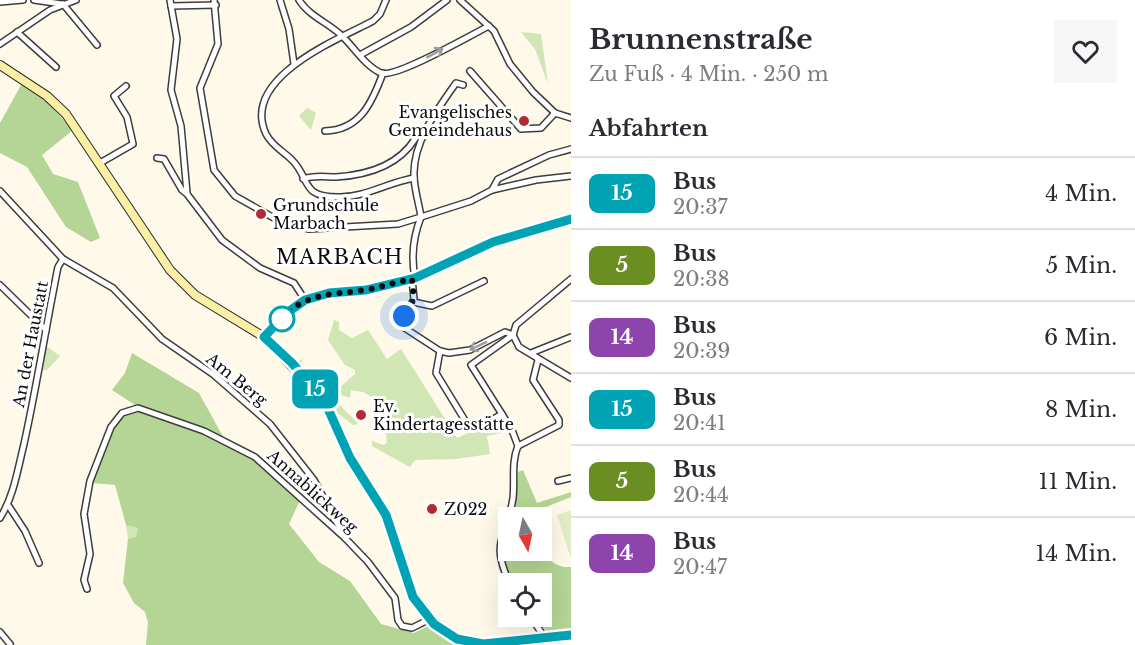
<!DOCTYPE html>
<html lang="de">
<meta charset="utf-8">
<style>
body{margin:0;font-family:"Libre Baskerville",serif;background:#f7f7f7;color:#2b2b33;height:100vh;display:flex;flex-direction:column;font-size:22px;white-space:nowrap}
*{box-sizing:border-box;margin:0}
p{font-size:20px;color:#7c7c81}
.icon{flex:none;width:33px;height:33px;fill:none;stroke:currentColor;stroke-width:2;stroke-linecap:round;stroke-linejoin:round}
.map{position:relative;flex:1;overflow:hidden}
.panel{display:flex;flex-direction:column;background:#fff;width:564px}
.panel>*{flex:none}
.badge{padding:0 12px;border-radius:9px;font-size:21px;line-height:39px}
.needle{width:39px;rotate:171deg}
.fabs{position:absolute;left:498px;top:507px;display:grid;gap:12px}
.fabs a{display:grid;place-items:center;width:54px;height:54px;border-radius:0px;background:#fff;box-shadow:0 6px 24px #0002;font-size:30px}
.you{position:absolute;width:30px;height:30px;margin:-15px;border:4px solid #fff;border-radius:50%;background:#1a73e8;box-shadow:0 0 0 9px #1a73e833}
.map>.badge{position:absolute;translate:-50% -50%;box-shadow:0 0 0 3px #fff}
h2{padding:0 18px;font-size:22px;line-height:54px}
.round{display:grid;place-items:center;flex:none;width:63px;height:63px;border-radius:0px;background:#f7f7f7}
.summary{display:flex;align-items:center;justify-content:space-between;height:102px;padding:0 18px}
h1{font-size:28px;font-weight:800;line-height:45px}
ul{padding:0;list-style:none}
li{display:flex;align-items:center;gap:18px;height:72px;padding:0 18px;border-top:2px solid #e1e1e2}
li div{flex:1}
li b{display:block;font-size:22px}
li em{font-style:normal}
li .badge{min-width:66px;font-weight:700;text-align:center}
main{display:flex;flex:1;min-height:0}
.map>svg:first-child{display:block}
.green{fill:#d0e6b5}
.forest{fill:#b4d595}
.pitch{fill:#e1edc6}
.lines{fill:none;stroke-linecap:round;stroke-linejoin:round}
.street-casing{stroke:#3d3d3d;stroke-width:8}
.secondary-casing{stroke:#2c2c2c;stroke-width:10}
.street{stroke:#fff;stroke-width:5}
.secondary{stroke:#fbefa6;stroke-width:8}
.oneway{stroke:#9d9d9d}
.line-casing{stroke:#fff;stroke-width:14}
.line{stroke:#00a3b4;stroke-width:9}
.walk{stroke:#0a0a0a;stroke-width:6;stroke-dasharray:0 10.8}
.poi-dot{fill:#b22a35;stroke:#fff;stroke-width:2}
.stop-dot{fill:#fff;stroke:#00a3b4;stroke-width:3}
.labels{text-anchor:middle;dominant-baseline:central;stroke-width:6;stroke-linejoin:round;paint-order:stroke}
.poi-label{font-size:16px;fill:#0a0a0a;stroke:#fff;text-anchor:start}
.street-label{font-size:16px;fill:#0a0a0a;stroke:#fff}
.quarter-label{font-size:20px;letter-spacing:1.5px;fill:#0a0a0a;stroke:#fff}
</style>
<main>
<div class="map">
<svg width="571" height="645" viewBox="0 0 571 645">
<rect width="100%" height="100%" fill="#fef9e8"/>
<g class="green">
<polygon points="521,32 541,34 548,84 535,49"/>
<polygon points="307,108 316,113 311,130 299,116"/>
<path d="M334 320 339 322V330L352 338 368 330 387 359 401 349 457 438 500 419 510 431 487 436 490 454 456 459 415 460 410 467 372 446V441L384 445 387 442 382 403 363 392 351 390 350 398 341 395 338 398C340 410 351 414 358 424L353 425 335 411 297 363 303 358 301 365 329 397 355 374V370L345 365 328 340Z"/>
<polygon points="46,346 60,356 47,370 42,370"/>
<polygon points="126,525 138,528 136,538 128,539"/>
</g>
<g class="forest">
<polygon points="21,85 47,102 73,130 42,155 53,174 78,182 100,238 91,242 66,227 27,167 0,153 0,123"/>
<path d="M132 353 199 393 226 442 254 458 300 500 289 524 319 562 350 581 381 624 414 633 428 626 464 645H146L148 622 145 612 134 603 123 583 128 539 136 537 138 528 126 525 115 485 92 483C101 456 107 420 136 410L135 405 112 390 125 373Z"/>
<polygon points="523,470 537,503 571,492 571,497 546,507 542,520 542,518 515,517 518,472"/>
<path d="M508 525V550H542V533C544 553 549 568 571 567V629L548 632 532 617 542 616V584L513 583C503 563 499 547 508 525Z"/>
</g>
<polygon class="pitch" points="571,510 571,559 557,515"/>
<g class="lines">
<g class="street-casing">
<g id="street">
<polyline points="34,0 62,4"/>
<polyline points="170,0 177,39 171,90 181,126 187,193"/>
<path d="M214 0 218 44 200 88 214 170 235 196 281 222 309 229 398 224 421 217C419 203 414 189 414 175 413 142 437 110 456 83L463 85"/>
<polyline points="280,0 289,29 294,64"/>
<path d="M299 0C308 15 328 23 341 35 354 47 365 66 381 73 395 79 471 35 489 26"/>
<path d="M386 0 380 14 373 21C337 40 240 78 266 134 272 146 283 151 292 160 311 179 300 197 338 197 364 198 389 182 414 178"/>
<polyline points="460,0 494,31 510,64 533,92 555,113 571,118"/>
<polyline points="0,2 23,0"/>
<polyline points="63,4 97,45"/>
<polyline points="171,6 216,5"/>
<polyline points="17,32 56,67"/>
<polyline points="0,44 50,10 76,0"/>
<polyline points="360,55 411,27 447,0"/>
<polyline points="470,71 521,129 541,128 555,113"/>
<path d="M325 131C360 130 372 103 383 73"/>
<polyline points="157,158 164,159 182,190 187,194 222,240 260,268 294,283 305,300"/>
<polyline points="100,163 133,144 127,117 114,96 126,86"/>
<path d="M303 179C314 175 324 177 336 177 368 175 398 166 415 139"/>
<polyline points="492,190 498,179 549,155 571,149"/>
<polyline points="0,191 63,259 113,288 162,339 214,375 270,424 314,480 345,538"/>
<path d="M415 278C411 257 413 237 421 217L471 201 492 190 536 180 571 176"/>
<polyline points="412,279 414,299 400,325 440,351 449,353 470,350 505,332 513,335"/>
<polyline points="571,279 516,325 513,335 519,347 571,378"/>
<polyline points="0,285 46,330"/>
<polyline points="413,302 432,306 484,281"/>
<polyline points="264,337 288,312 305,300 329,293 366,290 415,278 493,242 571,219"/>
<polyline points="440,351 436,373 469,427 483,425 502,414"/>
<polyline points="531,353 571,337"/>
<polyline points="518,446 559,425 559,420 533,380 538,360"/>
<polyline points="558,481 571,478"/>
<polyline points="8,505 25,531 39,563"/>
<path d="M0 518C14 496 18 468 24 444 37 385 46 326 58 267L63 259"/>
<path d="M510 584C489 540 507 538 513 498 515 481 511 462 518 446L512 430 471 365 513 335"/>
<polyline points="87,589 84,580 90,554 84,514 90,481 111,427 122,413 138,408 204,431 255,457 345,538 368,562 395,598 398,620 402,626 412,628 430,619"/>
<polyline points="530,616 545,638"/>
<polyline points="0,632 10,644"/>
</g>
</g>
<g class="secondary-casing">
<polyline id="secondary" points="0,65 47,96 66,114 170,270 195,295 264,337 321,397 350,458 386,515 413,597 430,619 451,636 483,644 571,635"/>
</g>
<use href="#street" class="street"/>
<use href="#secondary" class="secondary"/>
</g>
<defs><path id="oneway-shaft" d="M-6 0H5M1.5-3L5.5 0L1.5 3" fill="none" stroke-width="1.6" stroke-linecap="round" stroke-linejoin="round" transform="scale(1.5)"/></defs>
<g class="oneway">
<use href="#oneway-shaft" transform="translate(435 53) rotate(-29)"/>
<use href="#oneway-shaft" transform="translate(478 346) rotate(154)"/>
</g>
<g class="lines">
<g class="line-casing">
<polyline id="line" points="571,219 493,242 415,278 366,290 329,293 305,300 288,312 264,337 292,363 325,402 350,458 386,515 413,597 434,624 457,639 483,644 571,635"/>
</g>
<use href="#line" class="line"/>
<path class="walk" d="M282 319C305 292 333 295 365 290 381 287 396 282 412 279L414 299 404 316"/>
</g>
<g class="poi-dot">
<circle cx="524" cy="121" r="6"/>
<circle cx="261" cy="214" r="6"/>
<circle cx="361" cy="415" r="6"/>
<circle cx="432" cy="509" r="6"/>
</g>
<circle class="stop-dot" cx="282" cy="319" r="12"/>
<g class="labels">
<g class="poi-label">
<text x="512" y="112" text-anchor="end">Evangelisches<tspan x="512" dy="18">Gemeindehaus</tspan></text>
<text x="273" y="205">Grundschule<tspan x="273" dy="18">Marbach</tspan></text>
<text x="373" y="406">Ev.<tspan x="373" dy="18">Kindertagesstätte</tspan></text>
<text x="444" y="509">Z022</text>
</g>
<g class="street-label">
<text transform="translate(30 344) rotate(-79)">An der Haustatt</text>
<text transform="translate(237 379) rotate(39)">Am Berg</text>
<text transform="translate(313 491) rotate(42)">Annablickweg</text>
</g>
<g class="quarter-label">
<text x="340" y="257">MARBACH</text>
</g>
</g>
</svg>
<div class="fabs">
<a><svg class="needle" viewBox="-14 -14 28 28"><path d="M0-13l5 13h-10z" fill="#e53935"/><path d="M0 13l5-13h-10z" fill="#7c7c81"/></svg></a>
<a><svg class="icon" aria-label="locate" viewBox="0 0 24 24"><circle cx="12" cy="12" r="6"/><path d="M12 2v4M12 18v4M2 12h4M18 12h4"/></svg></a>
</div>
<div class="you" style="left:404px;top:316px"></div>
<b class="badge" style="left:315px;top:389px;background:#00a3b4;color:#fff">15</b>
</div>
<section class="panel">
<div class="summary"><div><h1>Brunnenstraße</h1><p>Zu Fuß · 4 Min. · 250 m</p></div><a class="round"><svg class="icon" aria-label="heart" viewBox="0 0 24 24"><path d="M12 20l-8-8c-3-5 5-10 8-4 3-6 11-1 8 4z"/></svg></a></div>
<h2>Abfahrten</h2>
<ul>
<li><span class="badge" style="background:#00a3b4;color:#fff">15</span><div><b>Bus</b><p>20:37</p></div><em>4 Min.</em></li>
<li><span class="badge" style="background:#6b8e23;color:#fff">5</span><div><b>Bus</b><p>20:38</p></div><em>5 Min.</em></li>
<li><span class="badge" style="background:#8e44ad;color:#fff">14</span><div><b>Bus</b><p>20:39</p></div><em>6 Min.</em></li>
<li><span class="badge" style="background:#00a3b4;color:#fff">15</span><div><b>Bus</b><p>20:41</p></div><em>8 Min.</em></li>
<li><span class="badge" style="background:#6b8e23;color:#fff">5</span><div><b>Bus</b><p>20:44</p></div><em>11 Min.</em></li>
<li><span class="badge" style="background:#8e44ad;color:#fff">14</span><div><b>Bus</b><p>20:47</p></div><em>14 Min.</em></li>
</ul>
</section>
</main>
